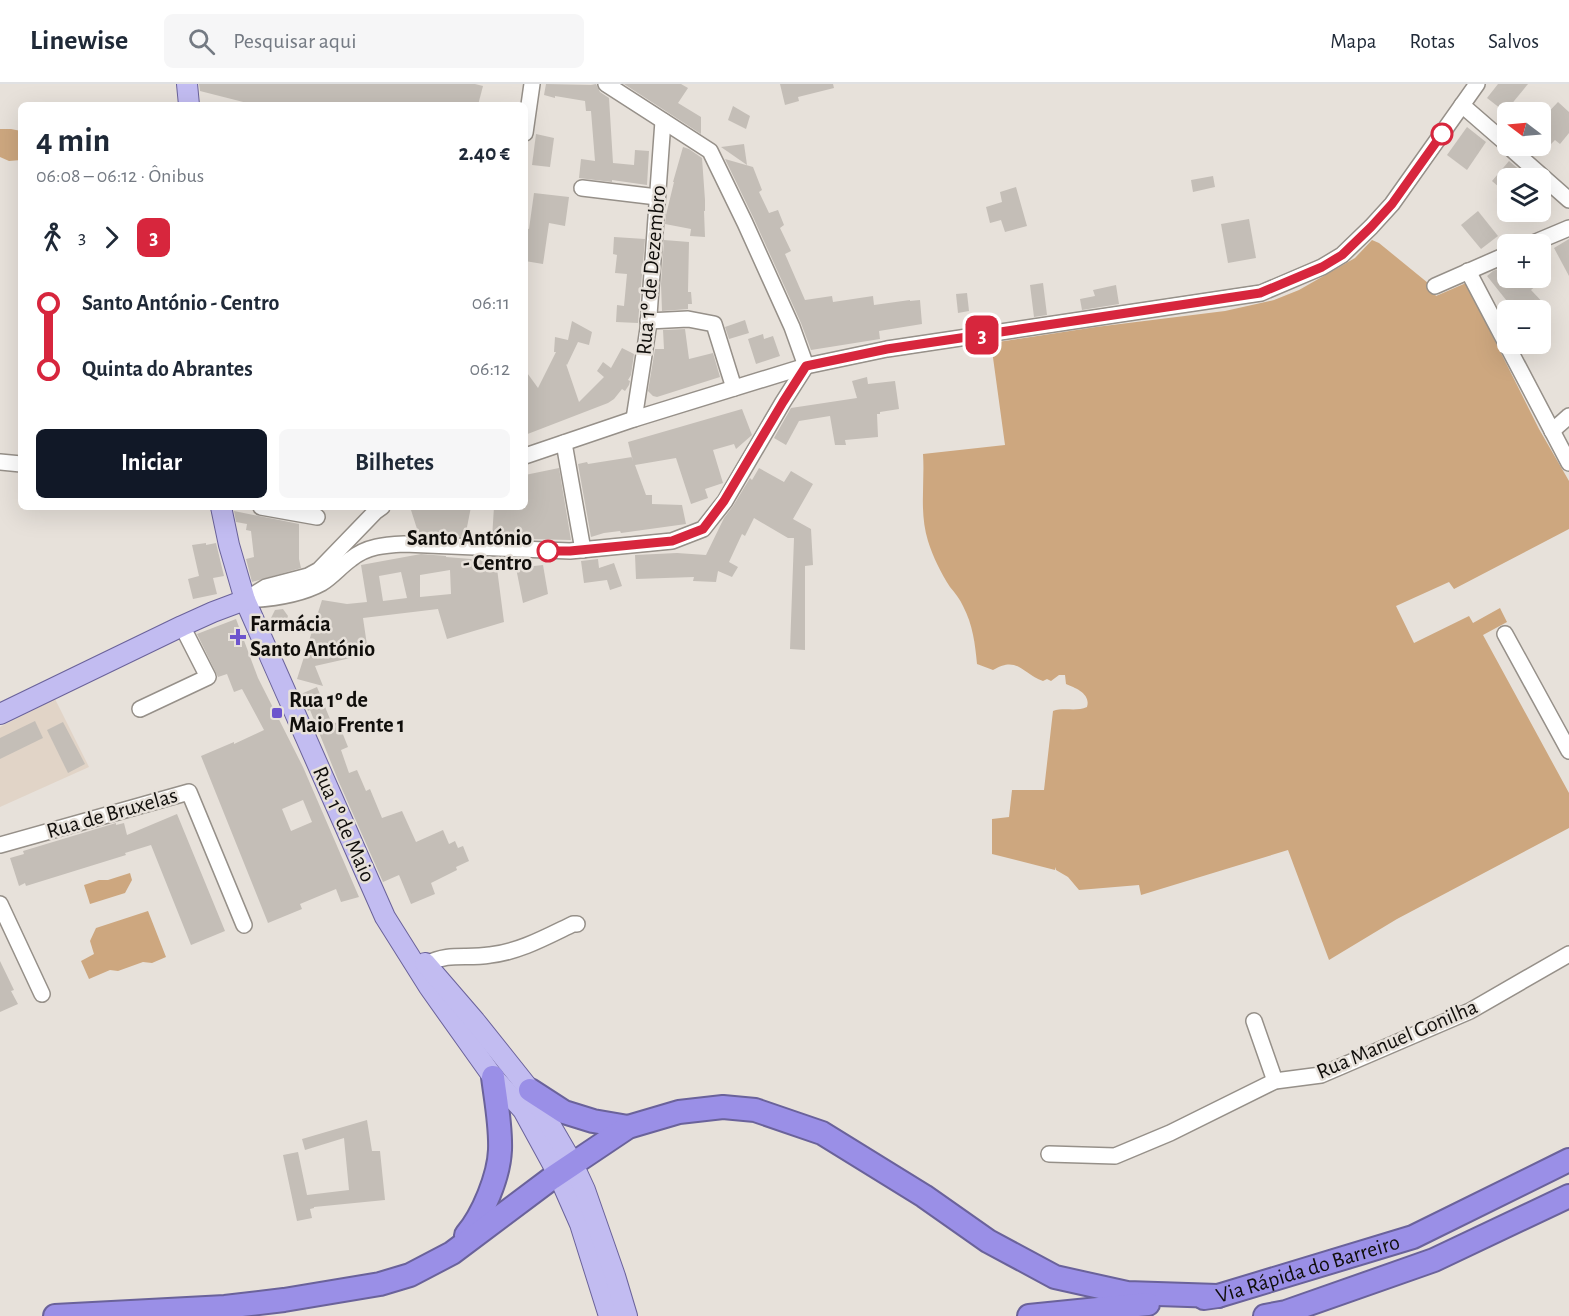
<!DOCTYPE html>
<html lang="pt">
<meta charset="utf-8">
<style>
body{margin:0;font-family:"Alegreya Sans",sans-serif;background:#f6f6f7;color:#1f2937;height:100vh;display:flex;flex-direction:column;font-size:22px;white-space:nowrap}
*{box-sizing:border-box;margin:0}
p{font-size:20px;color:#747a83}
.icon{flex:none;width:33px;height:33px;fill:none;stroke:currentColor;stroke-width:2;stroke-linecap:round;stroke-linejoin:round}
.map{position:relative;flex:1;overflow:hidden}
.side{position:absolute;left:18px;top:18px;width:510px;height:408px;display:flex;flex-direction:column;background:#fff;border-radius:9px;box-shadow:0 6px 24px #0002}
.side>*{flex:none}
.badge{padding:0 12px;border-radius:9px;font-size:21px;line-height:39px}
.needle{width:39px;rotate:286deg}
.controls{position:absolute;left:1497px;top:18px;display:grid;gap:12px}
.controls a{display:grid;place-items:center;width:54px;height:54px;border-radius:9px;background:#fff;box-shadow:0 6px 24px #0002;font-size:30px}
.map>.badge{position:absolute;translate:-50% -50%;box-shadow:0 0 0 3px #fff}
.legs{display:flex;align-items:center;gap:9px;height:66px;padding:0 18px;font-size:20px}
.legs p{margin-inline-start:auto}
.summary{display:flex;align-items:center;justify-content:space-between;height:102px;padding:0 18px}
h1{font-size:33px;font-weight:600;line-height:45px}
.action{display:flex;gap:12px;margin-top:auto;padding:12px 18px}
.action a{flex:1;height:69px;border-radius:9px;background:#111827;color:#fff;font-size:24px;font-weight:600;line-height:69px;text-align:center}
.action a+a{background:#f6f6f7;color:#1f2937}
ul{padding:0 18px;list-style:none}
li{display:flex;align-items:center;gap:21px;height:66px;font-size:22px}
li i{display:grid;place-items:center;width:9px;height:100%;margin:0 8px;background:currentColor}
li i::after{content:'';width:15px;height:15px;margin:-8px;border:4px solid;border-radius:50%;background:#fff}
li p{margin-inline-start:auto}
li:first-child i{background:linear-gradient(#0000 50%,currentColor 0)}
li:last-child i{background:linear-gradient(currentColor 50%,#0000 0)}
header{display:flex;align-items:center;gap:36px;box-sizing:border-box;height:84px;padding:0 30px;background:#fff;border-bottom:2px solid #e0e1e3}
header strong{font-size:28px}
nav{display:flex;gap:33px;margin-inline-start:auto;font-size:21px}
.search{width:420px;height:54px;background:#f6f6f7;display:flex;align-items:center;gap:15px;box-sizing:border-box;padding:0 21px;border-radius:9px;color:#747a83;font-size:22px}
.map>svg:first-child{display:block}
.built{fill:#e1d4c7}
.green{fill:#cda77f}
.building{fill:#c4beb7;fill-rule:evenodd}
.lines{fill:none;stroke-linecap:round;stroke-linejoin:round}
.minor-casing{stroke:#969089;stroke-width:18}
.major-casing{stroke:#6a629a;stroke-width:22}
.highway-casing{stroke:#6a629a;stroke-width:26}
.minor{stroke:#fff;stroke-width:15}
.major{stroke:#c2bcf1;stroke-width:20}
.highway{stroke:#9a8fe7;stroke-width:22}
.line-1-casing{stroke:#fff;stroke-width:14}
.line-1{stroke:#d7263d;stroke-width:9}
.stop-1-dot{fill:#fff;stroke:#d7263d;stroke-width:3}
.poi-dot{fill:#6d54cd;stroke:#e7e1da;stroke-width:2}
.labels{text-anchor:middle;dominant-baseline:central;stroke-width:5;stroke-linejoin:round;paint-order:stroke}
.street-label{font-size:22px;fill:#100e0b;stroke:#e7e1da}
.stop-label{font-size:22px;font-weight:bold;fill:#100e0b;stroke:#e7e1da;text-anchor:end}
.poi-label{font-size:22px;font-weight:bold;fill:#100e0b;stroke:#e7e1da;text-anchor:start}
</style>
<header>
<strong>Linewise</strong>
<div class="search"><svg class="icon" aria-label="search" viewBox="0 0 24 24"><circle cx="10" cy="10" r="6"/><path d="M15 15l6 6"/></svg>Pesquisar aqui</div>
<nav><a>Mapa</a><a>Rotas</a><a>Salvos</a></nav>
</header>
<div class="map">
<svg width="1569" height="1232" viewBox="0 0 1569 1232">
<rect width="100%" height="100%" fill="#e7e1da"/>
<polygon class="built" points="55,615 89,683 0,723 0,643"/>
<g class="green">
<polygon points="0,45 11,45 21,47 21,76 9,77 0,73"/>
<path d="M1372 156 1379 159 1428 199 1436 212 1466 199 1539 345 1569 397V445L1454 505 1449 498 1396 522 1414 559 1469 532 1473 539 1500 524 1507 538 1483 551 1569 709V744L1397 835 1329 876 1288 766 1141 811 1139 801 1079 806 1068 793 1056 786V783L1055 786 992 770V735L1009 733 1012 706H1044L1053 627C1064 623 1076 628 1087 623 1091 610 1076 604 1066 600L1065 591H1059L1051 597 1047 595 1043 597C1022 590 1018 571 993 586L977 580C975 560 973 541 963 522 960 515 955 509 950 503 941 489 933 473 928 457 919 428 925 399 923 370L1005 361 991 259 1096 243 1225 227 1274 216 1299 206 1355 174Z"/>
<polygon points="130,789 132,796 125,809 90,820 84,801 99,796 108,796"/>
<polygon points="148,827 166,873 152,879 143,878 118,887 110,886 89,895 81,877 94,870 90,857 96,844"/>
</g>
<g class="building">
<polygon points="199,0 475,0 483,2 478,21 255,21 200,7"/>
<polygon points="546,0 591,1 596,0 600,8 609,14 613,79 634,81 635,66 649,67 647,101 612,96 612,98 579,94 581,75 595,77 591,27 586,27 585,17 555,12 555,14 544,11"/>
<polygon points="624,0 681,0 688,4 678,19 701,33 701,50"/>
<polygon points="780,0 833,0 834,4 798,13 799,17 785,21"/>
<polygon points="1498,0 1528,0 1505,28 1487,14"/>
<polygon points="1558,18 1569,28 1569,49 1560,60 1555,56 1549,62 1540,54 1540,37"/>
<polygon points="733,22 750,32 746,45 728,36"/>
<polygon points="1467,43 1486,58 1467,86 1447,71"/>
<polygon points="536,50 554,54 550,83 532,81"/>
<polygon points="744,60 747,81 721,63"/>
<polygon points="683,63 689,65 702,74 705,116 705,127 704,127 705,153 690,152 691,145 665,140 666,131 674,98 673,98"/>
<polygon points="725,75 753,83 762,106 759,108 769,129 778,126 784,141 780,144 791,167 785,170 805,216 832,212 833,218 873,212 874,221 910,216 910,217 920,216 922,240 879,247 880,255 811,266 801,239 754,135"/>
<polygon points="1509,77 1529,94 1508,94 1508,111 1492,97"/>
<polygon points="1213,92 1215,103 1193,108 1191,96"/>
<polygon points="1016,103 1027,142 1005,148 1001,136 990,139 986,123 1002,118 1000,108"/>
<polygon points="534,109 569,113 565,142 549,139 543,180 525,177 525,144 529,145"/>
<polygon points="1478,127 1498,152 1481,165 1461,141"/>
<polygon points="1249,135 1256,174 1228,179 1221,140"/>
<polygon points="614,153 645,155 638,239 616,238 617,221 624,222 627,190 615,189 617,171 613,170"/>
<polygon points="1569,155 1569,192 1554,164"/>
<polygon points="664,156 689,158 688,208 691,208 692,220 688,220 688,225 662,227 661,200"/>
<polygon points="1508,181 1508,194 1545,194 1531,206 1550,226 1514,226 1487,192 1493,187"/>
<polygon points="1043,199 1047,231 1034,233 1030,201"/>
<polygon points="1116,201 1119,220 1082,226 1080,215 1095,212 1093,206"/>
<polygon points="967,209 969,227 958,229 956,210"/>
<polygon points="745,236 749,249 729,255 725,243"/>
<polygon points="572,237 592,248 589,261 578,258 567,281 566,280 579,318 604,293 597,287 603,278 611,284 622,264 634,270 631,291 628,296 630,297 629,301 625,307 622,305 614,315 608,319 525,351 525,286 538,304 556,268 554,268 555,253 568,256"/>
<polygon points="685,245 689,275 713,269 720,293 657,313 653,312 648,307 655,265 664,265 663,246"/>
<polygon points="763,250 764,255 773,252 780,272 756,280 748,255"/>
<polygon points="867,293 868,300 895,297 899,325 880,328 880,330 877,330 878,353 845,356 846,361 835,361 830,332 799,337 786,361 774,354 791,324 857,314 852,297"/>
<polygon points="742,325 752,351 736,365 734,360 713,366 723,399 705,405 708,414 691,420 676,374 635,381 646,411 652,411 652,420 682,421 686,440 621,449 620,447 604,449 591,453 578,380 587,378 588,380 632,373 633,378 628,358"/>
<polygon points="559,384 571,456 492,454 494,423 525,423 525,391"/>
<polygon points="759,384 784,398 791,387 813,400 793,435 811,445 813,481 805,482 805,566 790,565 794,454 788,454 754,434 745,452 742,450 729,478 738,483 732,493 718,487 716,498 693,497 694,493 636,495 635,471 677,469 706,471 724,434 733,422 750,394 752,396"/>
<polygon points="410,423 471,423 465,453 419,451"/>
<polygon points="234,427 299,440 299,475 301,484 252,498 246,475 254,473 251,447 246,446 247,440 236,438"/>
<polygon points="206,459 206,461 216,459 224,492 213,494 217,510 193,515 188,495 199,492 192,461"/>
<path d="M421 470 446 472V473L496 477 504 538 447 555 438 525 363 534 368 568 355 570V573L315 582 323 602 297 595 322 516 347 520 367 518 361 481ZM450 486 451 510 420 513V491ZM401 488 407 514 383 517 379 492Z"/>
<polygon points="598,475 599,484 614,479 622,502 610,506 607,496 584,499 581,477"/>
<polygon points="543,481 548,510 523,519 516,484"/>
<polygon points="283,525 288,532 285,540 276,541 271,534 275,526"/>
<path d="M236 535 258 594 303 683 359 813 341 818 336 805 300 820 302 825 268 839 201 672 234 658V660L264 646 242 605 234 608 227 590 218 593 197 550ZM303 716 312 738 291 747 282 725Z"/>
<polygon points="317,603 332,640 338,638 348,663 341,666 349,689 357,686 366,707 370,705 382,734 402,727 416,758 443,746 449,760 455,757 458,764 463,762 469,777 456,783 457,786 431,799 435,810 411,820 399,791 383,798 338,696 310,626 308,627 301,610"/>
<polygon points="35,637 43,654 0,675 0,654"/>
<polygon points="63,638 85,680 68,689 47,646"/>
<polygon points="177,730 225,847 191,861 151,761 125,769 126,771 26,802 25,799 19,802 10,774 24,770 23,767 116,739 116,741 124,739 127,751"/>
<polygon points="0,877 14,906 11,907 18,920 0,928"/>
<polygon points="367,1036 372,1067 380,1067 385,1116 314,1123 314,1124 310,1125 312,1134 297,1137 283,1071 298,1068 307,1111 349,1106 344,1054 305,1066 302,1055"/>
</g>
<g class="lines">
<g class="minor-casing">
<g id="minor">
<polyline points="606,0 710,67 745,139 792,243 806,282"/>
<polyline points="1462,21 1508,61"/>
<polyline points="525,49 532,0"/>
<polyline points="1508,62 1569,116"/>
<polyline points="582,104 657,113"/>
<polyline points="1531,160 1569,144"/>
<polyline points="1468,187 1569,379"/>
<polyline points="1435,202 1508,170"/>
<polyline points="648,237 688,235 714,240 734,304"/>
<polyline points="634,335 648,245 663,37"/>
<polyline points="1552,347 1569,332"/>
<polyline points="564,359 583,466"/>
<polyline points="525,372 634,335 806,282 887,265 1261,209 1322,183 1342,171 1371,143 1392,120 1477,0"/>
<polyline points="0,378 21,380"/>
<polyline points="261,423 317,433"/>
<path d="M245 516C269 515 300 511 322 499 333 492 341 482 351 475 367 462 385 461 404 460L570 467 672 457 703 445 725 417 783 318 806 282"/>
<polyline points="245,516 266,503 308,492 319,486 375,428 382,423"/>
<polyline points="1505,550 1569,667"/>
<polyline points="140,625 208,593 182,542"/>
<polyline points="0,761 189,708 244,841"/>
<polyline points="0,820 42,910"/>
<path d="M426 880C450 868 465 875 490 871 519 868 546 853 573 840H577"/>
<polyline points="1254,937 1275,997"/>
<polyline points="1049,1070 1115,1072 1170,1049 1275,997 1321,991 1470,927 1569,870"/>
</g>
</g>
<g class="major-casing">
<g id="major">
<polyline points="187,0 189,21"/>
<polyline points="221,423 229,461 245,516 385,833 429,903 493,993 523,1026 558,1090 580,1140 609,1232"/>
<polyline points="0,630 182,542 213,528 245,516"/>
<polyline points="425,879 475,937 530,1006 573,1080 585,1106 615,1192 627,1232"/>
</g>
</g>
<g class="highway-casing">
<g id="highway">
<polyline points="530,1006 564,1028 593,1037 628,1043"/>
<path d="M466 1151C483 1131 499 1092 500 1066 501 1042 496 1017 493 993"/>
<path id="s1" d="M1204 1214 1218 1212 1413 1153 1569 1076"/>
<polyline points="55,1232 225,1223 284,1216 380,1200 410,1191 452,1169 552,1094 628,1043 679,1028 723,1023 755,1026 822,1049 924,1112 988,1157 1055,1193 1127,1209 1218,1212"/>
<polyline points="1029,1232 1148,1220"/>
<polyline points="1265,1232 1286,1228 1434,1176 1569,1112"/>
</g>
</g>
<use href="#minor" class="minor"/>
<use href="#major" class="major"/>
<use href="#highway" class="highway"/>
</g>
<g class="lines">
<g class="line-1-casing">
<polyline id="line-1" points="548,467 570,467 672,457 703,445 724,417 783,318 806,282 887,265 1260,209 1322,183 1342,171 1371,143 1392,120 1442,50"/>
</g>
<use href="#line-1" class="line-1"/>
</g>
<g class="stop-1-dot">
<circle cx="1442" cy="50" r="10"/>
<circle cx="548" cy="467" r="10"/>
</g>
<g class="poi-dot">
<path d="M235 544h6v6h6v6h-6v6h-6v-6h-6v-6h6z"/>
<rect x="271" y="623" width="12" height="12" rx="3"/>
</g>
<g class="labels">
<g class="street-label">
<text transform="translate(651 186) rotate(-85)">Rua 1º de Dezembro</text>
<text transform="translate(112 729) rotate(-16)">Rua de Bruxelas</text>
<text transform="translate(344 740) rotate(66)">Rua 1º de Maio</text>
<text transform="translate(1397 955) rotate(-23)">Rua Manuel Gonilha</text>
<text stroke="none"><textPath href="#s1" startOffset="108">Via Rápida do Barreiro</textPath></text>
</g>
<g class="stop-label">
<text x="532" y="454">Santo António<tspan x="532" dy="25">- Centro</tspan></text>
</g>
<g class="poi-label">
<text x="250" y="540">Farmácia<tspan x="250" dy="25">Santo António</tspan></text>
<text x="289" y="616">Rua 1º de<tspan x="289" dy="25">Maio Frente 1</tspan></text>
</g>
</g>
</svg>
<div class="controls">
<a><svg class="needle" viewBox="-14 -14 28 28"><path d="M0-13l5 13h-10z" fill="#e53935"/><path d="M0 13l5-13h-10z" fill="#747a83"/></svg></a>
<a><svg class="icon" aria-label="layers" viewBox="0 0 24 24"><path d="M12 4l9 5-9 5-9-5zM3 14l9 5 9-5"/></svg></a>
<a>+</a>
<a>−</a>
</div>
<b class="badge" style="left:982px;top:251px;background:#d7263d;color:#fff">3</b>
<section class="side">
<div class="summary"><div><h1>4 min</h1><p>06:08 – 06:12 · Ônibus</p></div><b>2.40 €</b></div>
<div class="legs"><svg class="icon" aria-label="walk" viewBox="0 0 24 24"><circle cx="13" cy="4" r="2"/><path d="M13 8l-2 6 4 7M11 14l-3 7M7 12l3-4h3l4 4"/></svg>3<svg class="icon" aria-label="forward" viewBox="0 0 24 24"><path d="M9 5l7 7-7 7"/></svg><b class="badge" style="background:#d7263d;color:#fff">3</b></div>
<ul>
<li><i style="color:#d7263d"></i><b>Santo António - Centro</b><p>06:11</p></li>
<li><i style="color:#d7263d"></i><b>Quinta do Abrantes</b><p>06:12</p></li>
</ul>
<div class="action"><a>Iniciar</a><a>Bilhetes</a></div>
</section>
</div>
